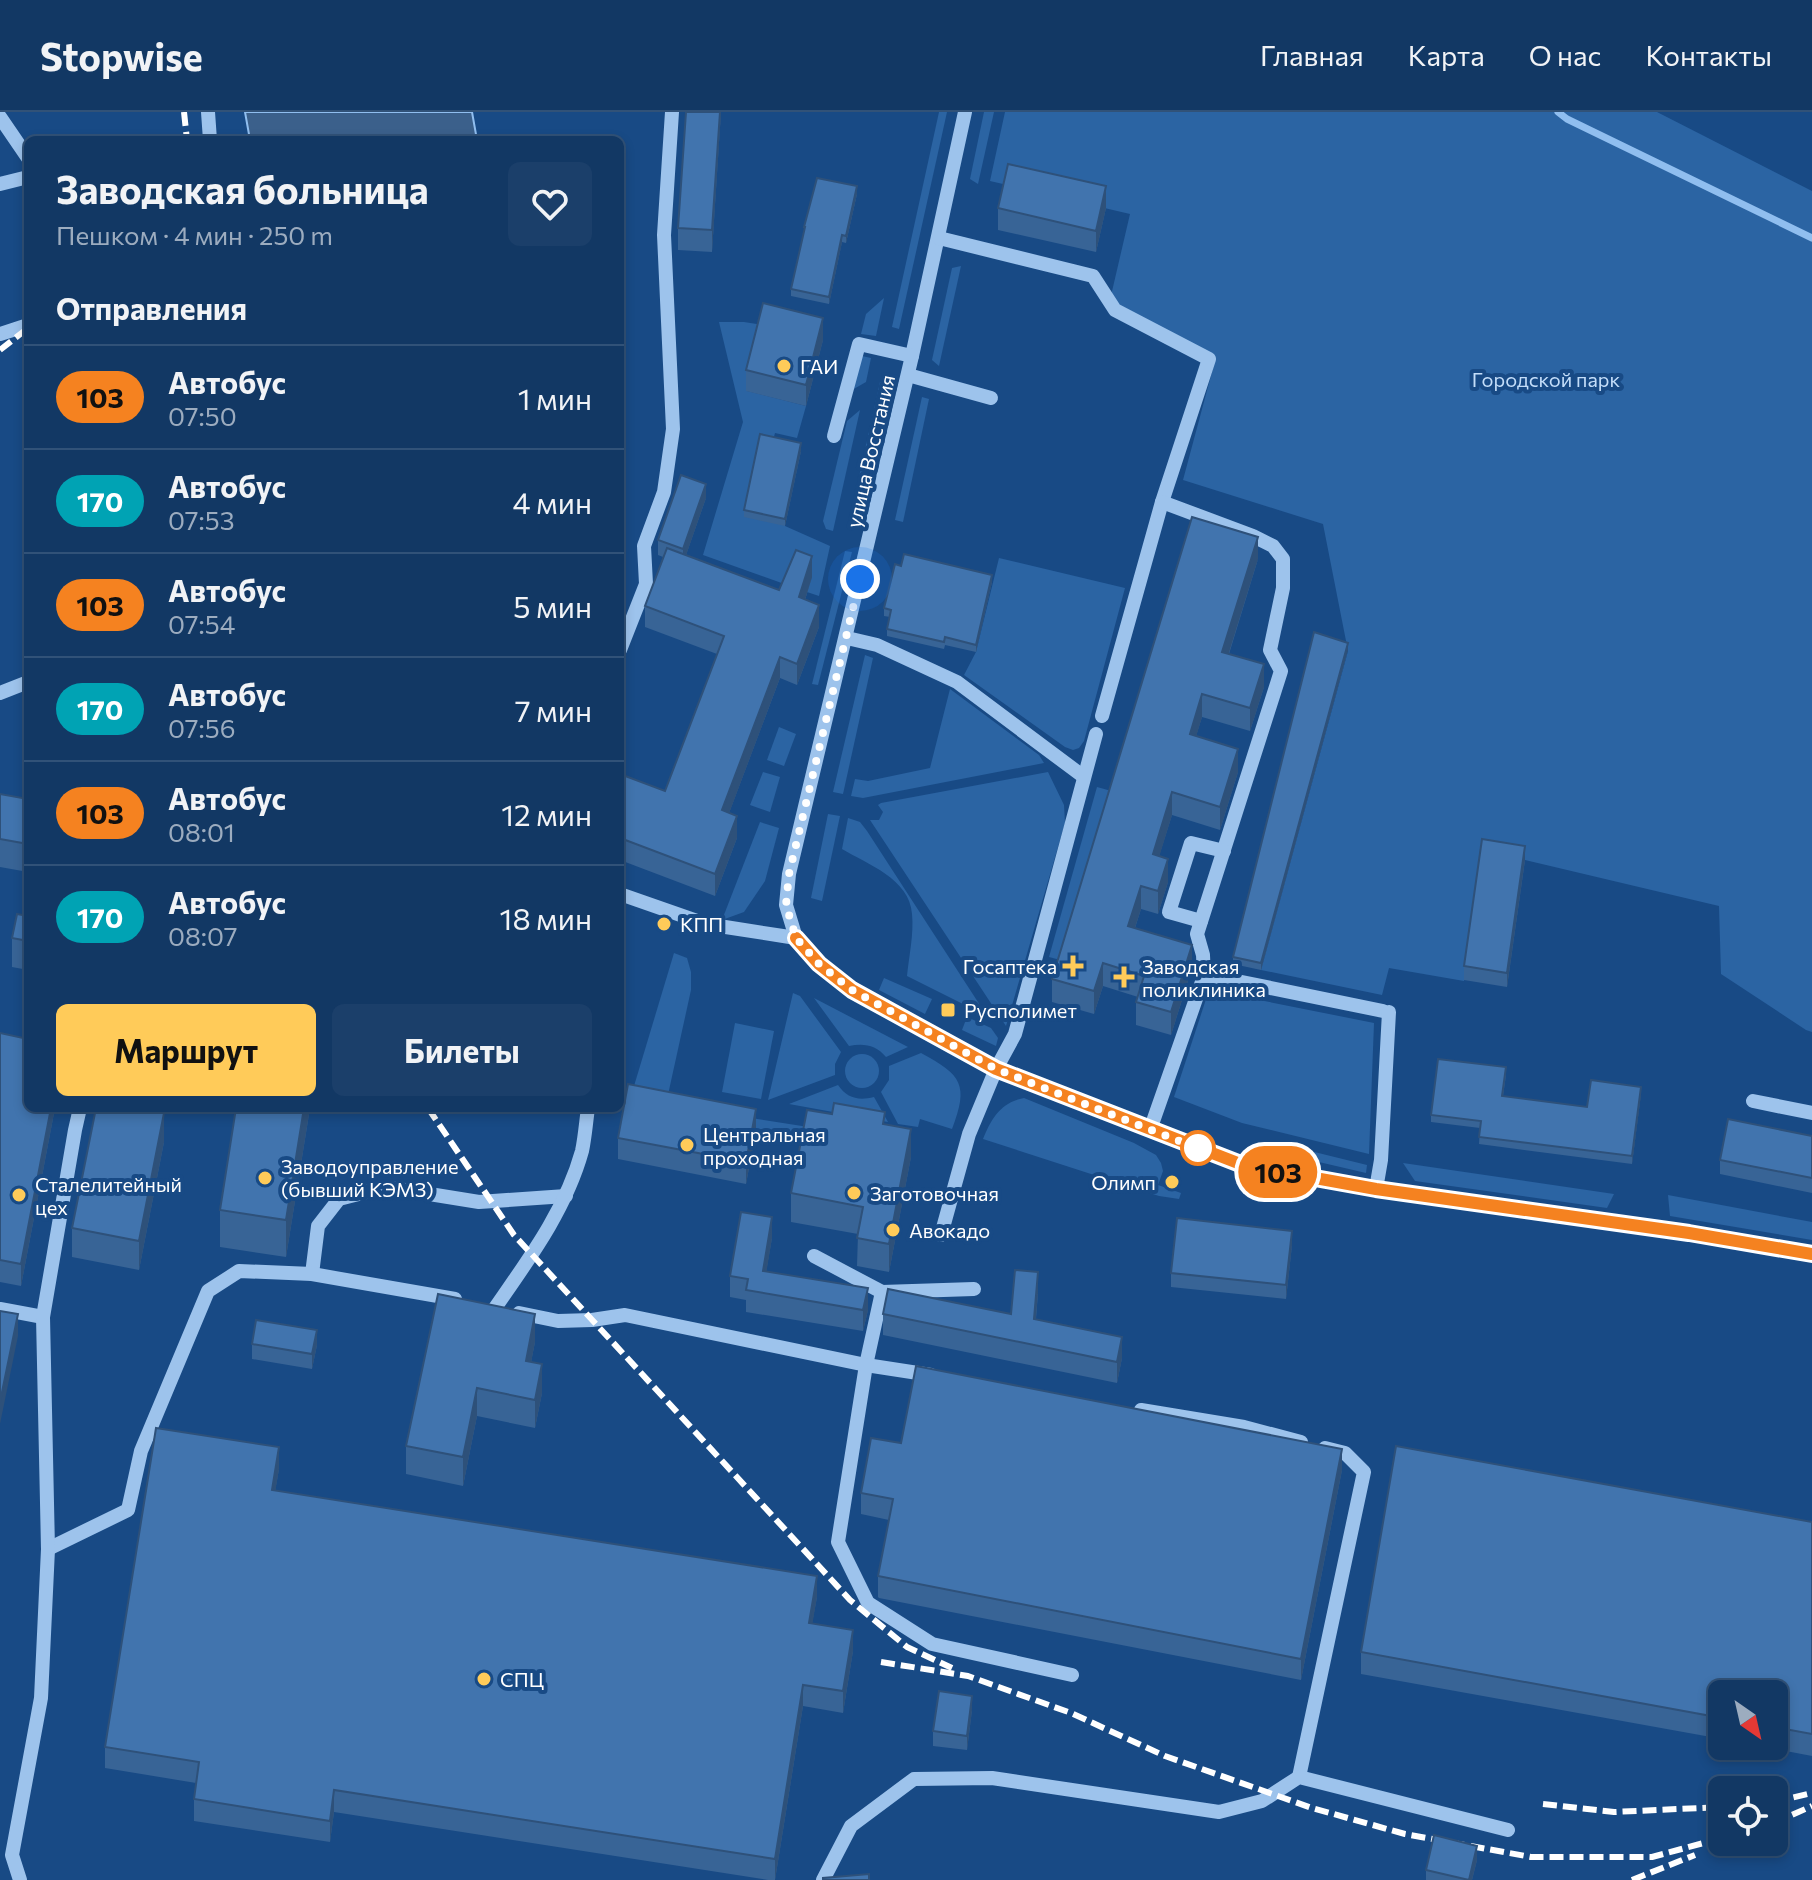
<!DOCTYPE html>
<html lang="ru">
<meta charset="utf-8">
<style>
body{margin:0;font-family:Commissioner,sans-serif;background:#1b3f6a;color:#f1f3f6;height:100vh;display:flex;flex-direction:column;font-size:30px;white-space:nowrap}
*{box-sizing:border-box;margin:0}
p{font-size:26px;color:#9cacbf}
.icon{flex:none;width:44px;height:44px;fill:none;stroke:currentColor;stroke-width:2;stroke-linecap:round;stroke-linejoin:round}
.map{position:relative;flex:1;overflow:hidden}
.details{position:absolute;left:24px;top:24px;width:600px;height:976px;display:flex;flex-direction:column;background:#123864;border-radius:12px;box-shadow:0 4px 12px #0003,0 0 0 2px #315278}
.details>*{flex:none}
.badge{padding:0 16px;border-radius:26px;font-size:28px;line-height:52px}
.needle{width:52px;rotate:146deg}
.tools{position:absolute;left:1708px;top:1568px;display:grid;gap:16px}
.tools a{display:grid;place-items:center;width:80px;height:80px;border-radius:12px;background:#123864;box-shadow:0 4px 12px #0003,0 0 0 2px #315278;font-size:40px}
.you{position:absolute;width:40px;height:40px;margin:-20px;border:6px solid #fff;border-radius:50%;background:#1a73e8;box-shadow:0 0 0 12px #1a73e833}
.map>.badge{position:absolute;translate:-50% -50%;box-shadow:0 0 0 4px #fff}
h2{padding:0 32px;font-size:30px;line-height:72px}
.round{display:grid;place-items:center;flex:none;width:84px;height:84px;border-radius:12px;background:#1b3f6a}
.overview{display:flex;align-items:center;justify-content:space-between;height:136px;padding:0 32px}
h1{font-size:38px;font-weight:700;line-height:60px}
.cta{display:flex;gap:16px;margin-top:auto;padding:16px 32px}
.cta a{flex:1;height:92px;border-radius:12px;background:#ffcb59;color:#111;font-size:32px;font-weight:700;line-height:92px;text-align:center}
.cta a+a{background:#1b3f6a;color:#f1f3f6}
ul{padding:0;list-style:none}
li{display:flex;align-items:center;gap:24px;height:104px;padding:0 32px;border-top:2px solid #315278}
li div{flex:1}
li b{display:block;font-size:30px}
li em{font-style:normal}
li .badge{min-width:88px;font-weight:700;text-align:center}
header{display:flex;align-items:center;gap:48px;box-sizing:border-box;height:112px;padding:0 40px;background:#123864;border-bottom:2px solid #315278}
header strong{font-size:38px}
nav{display:flex;gap:44px;margin-inline-start:auto;font-size:28px}
.map>svg:first-child{display:block}
.green{fill:#2b64a3}
.water{fill:#3b608b;stroke:#90beef;stroke-width:2}
.lines{fill:none;stroke-linecap:round;stroke-linejoin:round}
.stream{stroke:#90beef;stroke-width:7}
.minor{stroke:#9dc3ec;stroke-width:14}
.rail{stroke:#fff;stroke-width:6;stroke-dasharray:14 6;stroke-linecap:butt}
.wall{fill:#386496}
.shaded-wall{fill:#2e517a}
.building{fill:#4174ae;stroke:#2e517a;stroke-width:2}
.line-casing{stroke:#fff;stroke-width:18}
.line{stroke:#f58220;stroke-width:12}
.walk{stroke:#fff;stroke-width:8;stroke-dasharray:0 14.4}
.poi-dot{fill:#ffcb59;stroke:#184a85;stroke-width:3}
.stop-dot{fill:#fff;stroke:#f58220;stroke-width:4}
.labels{text-anchor:middle;dominant-baseline:central;stroke-width:8;stroke-linejoin:round;paint-order:stroke}
.poi-label{font-size:20px;fill:#fff;stroke:#184a85;text-anchor:start}
.park-label{font-size:20px;fill:#c3ddf9;stroke:#184a85}
.street-label{font-size:20px;fill:#fff;stroke:#184a85}
</style>
<header>
<strong>Stopwise</strong>
<nav><a>Главная</a><a>Карта</a><a>О нас</a><a>Контакты</a></nav>
</header>
<div class="map">
<svg width="1812" height="1768" viewBox="0 0 1812 1768">
<rect width="100%" height="100%" fill="#184a85"/>
<g class="green">
<polygon points="939,0 947,0 899,217 892,215"/>
<polygon points="984,0 994,0 978,72 970,67"/>
<polygon points="1005,0 1657,0 1812,79 1812,920 1806,918 1721,862 1719,794 1525,748 1483,742 1464,869 1389,856 1382,883 1261,858 1348,539 1323,412 1183,368 1216,245 1110,188 1130,102 990,69"/>
<polygon points="961,154 939,254 932,248 952,156"/>
<polygon points="884,186 876,224 861,222 866,202"/>
<polygon points="719,210 744,210 763,213 747,279 806,294 797,326 775,321 772,332 785,414 830,434 819,484 807,480 812,465 790,474 703,443 743,310"/>
<polygon points="862,244 871,246 866,270 852,278"/>
<polygon points="880,270 889,272 859,403 851,401"/>
<polygon points="922,285 929,287 903,410 895,408"/>
<polygon points="860,298 833,419 826,417 823,409 847,309"/>
<polygon points="845,439 852,440 818,573 812,572"/>
<polygon points="999,446 1125,476 1084,629 1079,636 1073,638 1065,635 964,563 976,540"/>
<polygon points="865,543 873,546 843,682 833,680"/>
<polygon points="950,577 1039,643 1044,651 863,686 851,684 855,667 868,669 930,656"/>
<polygon points="779,615 796,622 784,654 767,648"/>
<polygon points="763,660 780,665 770,700 750,693"/>
<polygon points="1048,660 1064,693 1065,711 1006,914 870,708 879,708 883,700 878,693 881,691"/>
<polygon points="1097,675 1115,680 1064,849 1049,845"/>
<polygon points="828,702 840,704 822,789 811,786"/>
<path d="M848 706 860 710 867 719 987 904 907 864C909 844 914 822 912 802 910 767 867 752 842 737Z"/>
<polygon points="760,710 779,716 765,769 744,800 722,808"/>
<polygon points="674,841 687,846 691,860 691,878 664,1001 628,994"/>
<polygon points="884,866 932,887 925,902 879,878"/>
<polygon points="1209,878 1374,911 1369,1042 1242,1011 1174,985"/>
<polygon points="793,881 800,884 841,940 835,952 835,963 768,988"/>
<path d="M814 886 908 935 886 945C876 933 864 931 849 934Z"/>
<polygon points="967,905 991,916 998,926 996,934 962,918"/>
<polygon points="735,911 774,919 761,987 722,980"/>
<path d="M921 941C962 963 969 973 952 1017L920 1007 918 1015 898 1012 881 980 889 968V954Z"/>
<circle cx="862" cy="959" r="17"/>
<path d="M838 973C847 986 858 989 874 985L888 1010 789 992Z"/>
<path d="M1024 986 1134 1031 1156 1043 1161 1051 1163 1059 1158 1073 1181 1081 1179 1087 1159 1084 983 1027C991 1007 1001 990 1024 986Z"/>
<polygon points="725,1002 834,1019 832,1031 723,1012"/>
<polygon points="1278,1031 1367,1053 1366,1061 1276,1040"/>
<polygon points="1403,1051 1614,1082 1607,1096 1415,1069"/>
<polygon points="1668,1083 1812,1110 1812,1128 1670,1104"/>
</g>
<polygon class="water" points="245,0 472,0 477,28 250,28"/>
<g class="lines">
<polyline class="stream" points="1558,0 1567,7 1812,126"/>
<g class="minor">
<polyline points="208,0 210,28"/>
<polyline points="965,0 912,244 789,762 786,793 796,826 819,852 852,878 996,957 1243,1053 1376,1077 1689,1121 1812,1142"/>
<polyline points="0,5 28,46"/>
<polyline points="0,72 28,65"/>
<polyline points="939,126 1093,164 1115,198 1209,247 1162,390 1102,604"/>
<polyline points="0,222 28,213"/>
<polyline points="908,263 991,286"/>
<polyline points="834,324 859,232 912,244"/>
<polyline points="1162,390 1253,424 1273,434 1283,447 1283,476 1270,538 1281,559 1197,822 1203,843 1204,864"/>
<polyline points="847,526 877,533 957,570 1084,665"/>
<polyline points="620,538 646,472 644,434 664,380 673,317 664,123 672,0"/>
<polyline points="0,581 28,570"/>
<polyline points="620,782 706,812 796,826"/>
<polyline points="1201,809 1169,800 1191,731 1224,739"/>
<polyline points="1753,989 1812,1001"/>
<polyline points="1150,1018 1204,864 1222,866 1383,899"/>
<polyline points="1376,1077 1381,1048 1389,900"/>
<polyline points="941,1123 969,1022 996,957 1015,922 1096,622"/>
<polyline points="814,1144 882,1180 974,1177"/>
<polyline points="312,1162 318,1114 339,1087 386,1075 479,1090 566,1084"/>
<polyline points="882,1180 866,1253 838,1430 868,1491 932,1532 1072,1563"/>
<path d="M495 1196C529 1147 566 1097 582 1039 585 1025 586 1010 588 996"/>
<polyline points="0,1197 43,1205"/>
<polyline points="519,1201 558,1209 592,1208 625,1203 866,1253 931,1263"/>
<polyline points="1141,1298 1244,1315 1301,1330"/>
<polyline points="48,1437 128,1398 141,1339 208,1179 239,1159 312,1162 455,1187"/>
<polyline points="1299,1665 1364,1360 1345,1341 1325,1336"/>
<polyline points="20,1768 12,1743 41,1586 48,1437 43,1205 75,1018 80,996"/>
<polyline points="823,1768 851,1714 914,1667 992,1666 1219,1700 1262,1689 1299,1665 1508,1718"/>
</g>
<g class="rail">
<polyline points="184,0 187,28"/>
<polyline points="0,238 28,216"/>
<polyline points="428,996 514,1123 850,1488 907,1535 952,1556"/>
<polyline points="881,1550 968,1564 1071,1601 1165,1644 1312,1696 1405,1722 1531,1745 1652,1745 1722,1726"/>
<polyline points="1774,1690 1812,1681"/>
<polyline points="1543,1692 1614,1700 1722,1695"/>
<polyline points="1774,1711 1812,1694"/>
<polyline points="1632,1768 1695,1743"/>
</g>
</g>
<g class="wall">
<polygon points="686,0 721,0 712,140 678,138 678,116"/>
<polygon points="857,82 846,131 842,130 829,192 791,184 791,177 804,122 804,115"/>
<polygon points="998,96 1106,96 1096,140 998,118"/>
<polygon points="823,228 806,294 746,279 746,258"/>
<polygon points="801,339 785,414 744,405 744,398"/>
<polygon points="706,386 686,443 779,478 812,465 805,488 819,515 797,573 780,566 729,701 737,726 715,784 620,748 620,662 665,679 717,542 645,515 645,494 663,445 658,443 658,428"/>
<polygon points="1258,447 1229,542 1264,575 1250,619 1202,605 1196,624 1238,660 1220,718 1172,703 1159,744 1168,770 1158,802 1141,797 1135,816 1192,856 1171,923 1136,913 1136,890 1138,885 1103,874 1094,902 1052,890 1052,867"/>
<polygon points="992,470 976,540 945,533 944,537 887,524 887,517 890,505 884,504 884,496"/>
<polygon points="1348,538 1261,858 1233,852 1233,845"/>
<polygon points="0,682 28,687 28,760 0,755"/>
<polygon points="1525,748 1507,875 1464,868 1464,854"/>
<polygon points="28,804 28,858 12,855 12,826"/>
<polygon points="0,921 28,996 55,996 21,1174 0,1170"/>
<polygon points="1506,963 1503,984 1587,995 1641,982 1632,1052 1479,1032 1480,1016 1431,1010 1431,1003"/>
<polygon points="310,996 286,1145 220,1135 220,1098"/>
<polygon points="885,1012 911,1045 889,1160 857,1154 858,1122 791,1110 791,1081"/>
<polygon points="756,1018 746,1072 618,1047 618,1026"/>
<polygon points="1812,1024 1812,1081 1720,1062 1720,1048"/>
<polygon points="164,1030 139,1158 72,1145 72,1116"/>
<polygon points="772,1126 766,1160 868,1198 863,1219 746,1200 746,1188 730,1185 730,1164"/>
<polygon points="1292,1133 1286,1187 1171,1175 1171,1161"/>
<polygon points="1038,1181 1036,1207 1122,1246 1117,1271 883,1223 883,1202 1011,1202"/>
<polygon points="438,1182 535,1230 531,1250 542,1281 535,1316 477,1304 463,1374 406,1362 406,1334"/>
<polygon points="252,1232 317,1233 312,1257 252,1247"/>
<polygon points="901,1331 1342,1358 1301,1568 879,1486 878,1485 878,1464 889,1408 861,1402 861,1381"/>
<polygon points="279,1357 275,1379 817,1485 812,1511 853,1539 843,1601 803,1594 775,1768 768,1768 334,1700 330,1730 194,1709 194,1687 196,1671 105,1656 105,1635"/>
<polygon points="1812,1410 1812,1644 1759,1634 1774,1634 1774,1582 1722,1582 1722,1627 1361,1562 1361,1540"/>
<polygon points="972,1598 967,1638 933,1634 933,1619"/>
<polygon points="1477,1748 1472,1768 1426,1768 1426,1758"/>
</g>
<g class="shaded-wall">
<polygon points="720,0 721,0 712,140 712,118"/>
<polygon points="857,74 857,82 846,131 846,124"/>
<polygon points="1106,74 1106,96 1096,140 1096,119"/>
<polygon points="842,123 842,130 829,192 829,185"/>
<polygon points="823,206 823,228 806,294 806,273"/>
<polygon points="801,331 801,339 785,414 785,407"/>
<polygon points="706,372 706,386 683,452 683,437"/>
<polygon points="1258,425 1258,447 1222,563 1222,540"/>
<polygon points="812,444 812,465 799,507 799,485"/>
<polygon points="992,463 992,470 976,540 976,533"/>
<polygon points="819,493 819,515 797,573 797,552"/>
<polygon points="1348,531 1348,538 1261,858 1261,851"/>
<polygon points="780,545 780,566 722,720 722,698"/>
<polygon points="1264,552 1264,575 1250,619 1250,596"/>
<polygon points="1202,582 1202,605 1190,645 1190,622"/>
<polygon points="1238,637 1238,660 1220,718 1220,695"/>
<polygon points="1172,680 1172,703 1153,765 1153,742"/>
<polygon points="737,704 737,726 715,784 715,762"/>
<polygon points="1525,734 1525,748 1507,875 1507,861"/>
<polygon points="1168,747 1168,770 1158,802 1158,779"/>
<polygon points="1141,774 1141,797 1128,837 1128,814"/>
<polygon points="1192,833 1192,856 1171,923 1171,900"/>
<polygon points="1103,851 1103,874 1094,902 1094,879"/>
<polygon points="1641,975 1641,982 1632,1052 1632,1044"/>
<polygon points="51,996 55,996 21,1174 21,1152"/>
<polygon points="304,996 310,996 286,1145 286,1108"/>
<polygon points="756,997 756,1018 746,1072 746,1050"/>
<polygon points="164,1001 164,1030 139,1158 139,1129"/>
<polygon points="911,1017 911,1045 889,1160 889,1132"/>
<polygon points="772,1105 772,1126 763,1181 763,1159"/>
<polygon points="1292,1119 1292,1133 1286,1187 1286,1173"/>
<polygon points="1038,1160 1038,1181 1034,1228 1034,1207"/>
<polygon points="868,1176 868,1198 863,1219 863,1198"/>
<polygon points="18,1202 18,1224 0,1312 0,1290"/>
<polygon points="535,1202 535,1230 526,1277 526,1249"/>
<polygon points="317,1218 317,1233 312,1257 312,1242"/>
<polygon points="1122,1225 1122,1246 1117,1271 1117,1250"/>
<polygon points="542,1252 542,1281 535,1316 535,1288"/>
<polygon points="477,1276 477,1304 463,1374 463,1345"/>
<polygon points="279,1335 279,1357 272,1400 272,1378"/>
<polygon points="1342,1337 1342,1358 1301,1568 1301,1547"/>
<polygon points="817,1464 817,1485 809,1532 809,1511"/>
<polygon points="853,1518 853,1539 843,1601 843,1579"/>
<polygon points="803,1573 803,1594 775,1768 775,1747"/>
<polygon points="972,1584 972,1598 967,1638 967,1624"/>
<polygon points="334,1678 334,1700 330,1730 330,1709"/>
<polygon points="1477,1734 1477,1748 1472,1768 1469,1768"/>
</g>
<g class="building">
<polygon points="686,0 720,0 712,118 678,116"/>
<polygon points="1008,52 1106,74 1096,119 998,96"/>
<polygon points="817,66 857,74 846,124 842,123 829,185 791,177 805,115 804,115"/>
<polygon points="763,191 823,206 806,273 746,258"/>
<polygon points="760,322 801,331 785,407 744,398"/>
<polygon points="681,363 706,372 683,437 658,428"/>
<polygon points="1192,405 1258,425 1222,540 1264,552 1250,596 1202,582 1190,622 1238,637 1220,695 1172,680 1153,742 1168,747 1158,779 1141,774 1128,814 1192,833 1171,900 1136,890 1144,864 1103,851 1094,879 1052,867"/>
<polygon points="667,436 779,478 796,438 812,444 799,485 819,493 797,552 780,545 722,698 737,704 715,762 620,726 620,662 665,679 724,524 645,494"/>
<polygon points="904,442 992,463 976,533 945,525 944,530 887,517 891,498 884,496 895,452 901,454"/>
<polygon points="1314,520 1348,531 1261,851 1233,845"/>
<polygon points="0,682 28,687 28,732 0,727"/>
<polygon points="1482,727 1525,734 1507,861 1464,854"/>
<polygon points="17,802 28,804 28,829 12,826"/>
<polygon points="0,921 28,927 28,996 51,996 21,1152 0,1148"/>
<polygon points="1438,947 1506,955 1502,984 1587,995 1591,968 1641,975 1632,1044 1479,1025 1481,1009 1431,1003"/>
<polygon points="628,972 756,997 746,1050 618,1026"/>
<polygon points="834,991 885,1000 883,1012 911,1017 889,1132 857,1126 863,1095 791,1081 807,998 832,1002"/>
<polygon points="96,996 135,996 164,1001 139,1129 72,1116"/>
<polygon points="236,996 304,996 286,1108 220,1098"/>
<polygon points="1728,1007 1812,1024 1812,1066 1720,1048"/>
<polygon points="741,1100 772,1105 763,1159 868,1176 863,1198 746,1178 748,1167 730,1164"/>
<polygon points="1177,1106 1292,1119 1286,1173 1171,1161"/>
<polygon points="1015,1158 1038,1160 1034,1207 1122,1225 1117,1250 883,1202 888,1177 1011,1202"/>
<polygon points="438,1182 535,1202 526,1249 542,1252 535,1288 477,1276 463,1345 406,1334"/>
<polygon points="0,1199 18,1202 0,1290"/>
<polygon points="256,1208 317,1218 312,1242 252,1232"/>
<polygon points="916,1254 1342,1337 1301,1547 878,1464 893,1387 861,1381 871,1326 901,1331"/>
<polygon points="156,1316 279,1335 272,1378 817,1464 809,1511 853,1518 843,1579 803,1573 775,1747 334,1678 330,1709 194,1687 199,1650 105,1635"/>
<polygon points="1396,1334 1812,1410 1812,1622 1774,1615 1774,1582 1722,1582 1722,1606 1361,1540"/>
<polygon points="939,1579 972,1584 967,1624 933,1619"/>
<polygon points="1434,1723 1477,1734 1469,1768 1426,1758"/>
<polygon points="869,1762 869,1768 823,1768 823,1766"/>
</g>
<g class="lines">
<g class="line-casing">
<polyline id="line" points="796,826 819,852 852,878 996,957 1243,1053 1376,1077 1689,1121 1812,1142"/>
</g>
<use href="#line" class="line"/>
<polyline class="walk" points="860,467 789,762 786,793 796,826 819,852 852,878 996,957 1210,1041 1198,1036"/>
</g>
<g class="poi-dot">
<circle cx="784" cy="254" r="8"/>
<circle cx="664" cy="812" r="8"/>
<path d="M1069 842h8v8h8v8h-8v8h-8v-8h-8v-8h8z"/>
<path d="M1120 853h8v8h8v8h-8v8h-8v-8h-8v-8h8z"/>
<rect x="940" y="890" width="16" height="16" rx="4"/>
<circle cx="687" cy="1033" r="8"/>
<circle cx="265" cy="1066" r="8"/>
<circle cx="1172" cy="1070" r="8"/>
<circle cx="854" cy="1081" r="8"/>
<circle cx="19" cy="1083" r="8"/>
<circle cx="893" cy="1118" r="8"/>
<circle cx="484" cy="1567" r="8"/>
</g>
<circle class="stop-dot" cx="1198" cy="1036" r="16"/>
<g class="labels">
<g class="poi-label">
<text x="800" y="254">ГАИ</text>
<text x="680" y="812">КПП</text>
<text x="1057" y="854" text-anchor="end">Госаптека</text>
<text x="1142" y="854">Заводская<tspan x="1142" dy="23">поликлиника</tspan></text>
<text x="964" y="898">Русполимет</text>
<text x="703" y="1022">Центральная<tspan x="703" dy="23">проходная</tspan></text>
<text x="281" y="1054">Заводоуправление<tspan x="281" dy="23">(бывший КЭМЗ)</tspan></text>
<text x="1156" y="1070" text-anchor="end">Олимп</text>
<text x="35" y="1072">Сталелитейный<tspan x="35" dy="23">цех</tspan></text>
<text x="870" y="1081">Заготовочная</text>
<text x="909" y="1118">Авокадо</text>
<text x="500" y="1567">СПЦ</text>
</g>
<g class="park-label">
<text x="1546" y="267">Городской парк</text>
</g>
<g class="street-label">
<text transform="translate(870 339) rotate(-77)">улица Восстания</text>
</g>
</g>
</svg>
<div class="tools">
<a><svg class="needle" viewBox="-14 -14 28 28"><path d="M0-13l5 13h-10z" fill="#e53935"/><path d="M0 13l5-13h-10z" fill="#9cacbf"/></svg></a>
<a><svg class="icon" aria-label="locate" viewBox="0 0 24 24"><circle cx="12" cy="12" r="6"/><path d="M12 2v4M12 18v4M2 12h4M18 12h4"/></svg></a>
</div>
<div class="you" style="left:860px;top:467px"></div>
<b class="badge" style="left:1278px;top:1060px;background:#f58220;color:#111">103</b>
<section class="details">
<div class="overview"><div><h1>Заводская больница</h1><p>Пешком · 4 мин · 250 m</p></div><a class="round"><svg class="icon" aria-label="heart" viewBox="0 0 24 24"><path d="M12 20l-8-8c-3-5 5-10 8-4 3-6 11-1 8 4z"/></svg></a></div>
<h2>Отправления</h2>
<ul>
<li><span class="badge" style="background:#f58220;color:#111">103</span><div><b>Автобус</b><p>07:50</p></div><em>1 мин</em></li>
<li><span class="badge" style="background:#00a3b4;color:#fff">170</span><div><b>Автобус</b><p>07:53</p></div><em>4 мин</em></li>
<li><span class="badge" style="background:#f58220;color:#111">103</span><div><b>Автобус</b><p>07:54</p></div><em>5 мин</em></li>
<li><span class="badge" style="background:#00a3b4;color:#fff">170</span><div><b>Автобус</b><p>07:56</p></div><em>7 мин</em></li>
<li><span class="badge" style="background:#f58220;color:#111">103</span><div><b>Автобус</b><p>08:01</p></div><em>12 мин</em></li>
<li><span class="badge" style="background:#00a3b4;color:#fff">170</span><div><b>Автобус</b><p>08:07</p></div><em>18 мин</em></li>
</ul>
<div class="cta"><a>Маршрут</a><a>Билеты</a></div>
</section>
</div>
